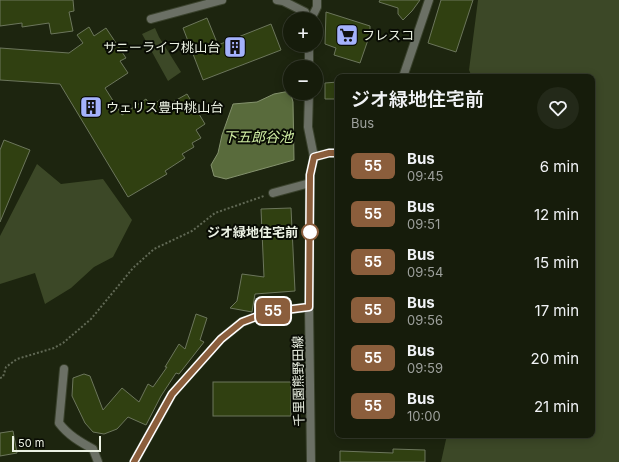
<!DOCTYPE html>
<meta charset="utf-8">
<style>
body{margin:0;font-family:Inter,"Noto Sans JP",sans-serif;background:#232919;color:#f1f3f6;height:100vh;display:flex;flex-direction:column;font-size:15px;white-space:nowrap}
*{box-sizing:border-box;margin:0}
p{font-size:13px;color:#9ea19d}
.icon{flex:none;width:22px;height:22px;fill:none;stroke:currentColor;stroke-width:2;stroke-linecap:round;stroke-linejoin:round}
.map{position:relative;flex:1;overflow:hidden}
.panel{position:absolute;left:335px;top:74px;width:260px;height:364px;display:flex;flex-direction:column;background:#161c0b;border-radius:8px;box-shadow:0 2px 10px #0003,0 0 0 1px #353a2c}
.panel>*{flex:none}
.badge{padding:0 8px;border-radius:6px;font-size:14px;line-height:26px}
.tools{position:absolute;left:283px;top:12px;display:grid;gap:8px}
.tools a{display:grid;place-items:center;width:40px;height:40px;border-radius:50%;background:#161c0b;box-shadow:0 2px 10px #0003,0 0 0 1px #353a2c;font-size:20px}
.scale{position:absolute;left:12px;bottom:10px;width:89px;box-sizing:border-box;padding-left:4px;border:2px solid #ebf1e3;border-top:0;font-size:11px;line-height:14px;white-space:nowrap;color:#ebf1e3;-webkit-text-stroke:3px #090c04;paint-order:stroke}
.map>.badge{position:absolute;translate:-50% -50%;box-shadow:0 0 0 2px #fff}
.round{display:grid;place-items:center;flex:none;width:42px;height:42px;border-radius:21px;background:#232919}
.head{display:flex;align-items:center;justify-content:space-between;height:68px;padding:0 16px}
h1{font-size:19px;font-weight:600;line-height:30px}
ul{padding:0;list-style:none}
li{display:flex;align-items:center;gap:12px;height:48px;padding:0 16px}
li div{flex:1}
li b{display:block;font-size:15px}
li em{font-style:normal}
li .badge{min-width:44px;font-weight:700;text-align:center}
.map>svg:first-child{display:block}
.green{fill:#3c4827}
.water{fill:#596b3c;stroke:#85936e}
.building{fill:#304011;stroke:#6c765c}
.lines{fill:none;stroke-linecap:round;stroke-linejoin:round}
.minor-casing{stroke:#3a422d;stroke-width:10}
.tertiary-casing{stroke:#3a422d;stroke-width:10}
.path{stroke:#616955;stroke-width:2;stroke-dasharray:2 2;stroke-linecap:butt}
.minor{stroke:#6b7065;stroke-width:8}
.tertiary{stroke:#6b7065;stroke-width:8}
.line-casing{stroke:#fff;stroke-width:9}
.line{stroke:#8b5e3c;stroke-width:6}
.stop-dot{fill:#fff;stroke:#8b5e3c;stroke-width:2}
.labels{text-anchor:middle;dominant-baseline:central;stroke-width:4;stroke-linejoin:round;paint-order:stroke}
.poi-label{font-size:13px;fill:#ebf1e3;stroke:#090c04;text-anchor:start}
.stop-label{font-size:13px;font-weight:bold;fill:#ebf1e3;stroke:#090c04;text-anchor:end}
.street-label{font-size:13px;fill:#ebf1e3;stroke:#090c04}
.water-label{font-size:14px;font-style:italic;fill:#cfeca2;stroke:#090c04}
</style>
<div class="map">
<svg width="619" height="462" viewBox="0 0 619 462">
<rect width="100%" height="100%" fill="#1d250f"/>
<g class="green">
<polygon points="478,0 619,0 619,462 441,462 447,435 592,435 592,77 472,77 469,70"/>
<polygon points="155,28 159,37 181,72 168,81 142,34"/>
<polygon points="37,164 61,184 103,179 132,220 113,257 94,267 71,288 45,304 35,273 0,284 0,236"/>
</g>
<polygon class="water" points="290,91 293,102 294,160 226,179 214,176 211,165 218,153 222,135 233,104 257,102 274,94"/>
<g class="building">
<polygon points="0,0 73,0 74,11 69,12 73,31 51,34 49,23 22,27 22,23 0,26"/>
<polygon points="380,0 420,0 412,11 403,20 398,14 398,8 379,2"/>
<polygon points="441,0 473,0 456,52 428,43"/>
<polygon points="326,12 370,26 370,34 360,63 334,55 336,48 325,44"/>
<polygon points="207,18 218,45 271,24 281,50 203,80 183,28"/>
<polygon points="89,27 94,36 106,28 126,58 120,61 128,73 105,88 122,115 146,99 151,106 160,100 164,107 187,94 205,124 196,130 201,138 192,143 194,147 182,154 185,158 165,171 167,174 128,197 60,84 0,80 0,48 69,53 83,43 77,35"/>
<polygon points="338,82 338,99 325,99 325,83"/>
<polygon points="4,140 30,150 0,222 0,150"/>
<polygon points="291,208 295,291 255,294 252,312 230,308 237,301 242,274 264,277 261,209"/>
<polygon points="196,314 207,318 200,340 204,342 179,374 176,373 161,396 146,425 128,417 117,429 104,434 93,432 85,423 72,396 73,378 84,374 90,376 103,410 122,388 139,402 148,384 153,387 167,367 165,367 179,344 185,349"/>
<rect x="213" y="382" width="78" height="34"/>
<polygon points="13,431 17,453 0,456 0,433"/>
<polygon points="393,449 425,450 425,462 340,462 340,451 393,453"/>
</g>
<g class="lines">
<g class="minor-casing">
<g id="minor">
<polyline points="311,19 317,7 317,0"/>
<polyline points="273,193 310,183"/>
<path d="M64 369 59 423C68 435 80 442 93 449L98 462"/>
<polyline points="134,462 172,394 221,339 242,322 269,312 309,307"/>
</g>
</g>
<g class="tertiary-casing">
<g id="tertiary">
<polyline points="277,0 283,1 305,12 308,19"/>
<polyline points="151,19 222,0"/>
<polyline points="309,67 309,45"/>
<polyline points="403,77 429,0"/>
<polyline points="309,93 308,127 314,157"/>
<polyline points="311,462 309,307 310,175 314,157 329,153 338,153"/>
</g>
</g>
<polyline class="path" points="0,378 3,377 6,367 17,359 54,348 63,343 91,319 133,268 154,249 192,231 215,213 264,196"/>
<use href="#minor" class="minor"/>
<use href="#tertiary" class="tertiary"/>
</g>
<g class="lines">
<g class="line-casing">
<polyline id="line" points="134,462 172,394 221,339 242,322 269,312 309,307 310,175 314,157 329,153 338,153"/>
</g>
<use href="#line" class="line"/>
</g>
<defs>
<g id="supermarket-square" transform="scale(1.15)"><rect x="-9" y="-9" width="18" height="18" rx="4" fill="#a4b2fc" stroke="#090c04"/><path d="M-6-5.5h2.5l.6 2H6L4.5 2H-2.5L-4.4-4H-6ZM-1.5 3.2a1.3 1.3 0 1 0 .1 0ZM3 3.2a1.3 1.3 0 1 0 .1 0Z" fill="#111"/></g>
<g id="building-square" transform="scale(1.15)"><rect x="-9" y="-9" width="18" height="18" rx="4" fill="#a4b2fc" stroke="#090c04"/><path d="M-4-6H4V6H1V3H-1V6H-4ZM-2.5-4.3h1.7v1.8h-1.7ZM.8-4.3h1.7v1.8H.8ZM-2.5-1h1.7V.8h-1.7ZM.8-1h1.7V.8H.8Z" fill="#111"/></g>
</defs>
<g fill-rule="evenodd">
<use href="#supermarket-square" x="347" y="35"/>
<use href="#building-square" x="235" y="47"/>
<use href="#building-square" x="91" y="107"/>
</g>
<circle class="stop-dot" cx="310" cy="232" r="8"/>
<g class="labels">
<g class="poi-label">
<text x="362" y="35">フレスコ</text>
<text x="220" y="47" text-anchor="end">サニーライフ桃山台</text>
<text x="106" y="107">ウェリス豊中桃山台</text>
</g>
<g class="stop-label">
<text x="298" y="232">ジオ緑地住宅前</text>
</g>
<g class="street-label">
<text transform="translate(298 381) rotate(-91)">千里園熊野田線</text>
</g>
<g class="water-label">
<text x="258" y="136">下五郎谷池</text>
</g>
</g>
</svg>
<div class="tools">
<a>+</a>
<a>−</a>
</div>
<div class="scale">50 m</div>
<b class="badge" style="left:273px;top:311px;background:#8b5e3c;color:#fff">55</b>
<section class="panel">
<div class="head"><div><h1>ジオ緑地住宅前</h1><p>Bus</p></div><a class="round"><svg class="icon" aria-label="heart" viewBox="0 0 24 24"><path d="M12 20l-8-8c-3-5 5-10 8-4 3-6 11-1 8 4z"/></svg></a></div>
<ul>
<li><span class="badge" style="background:#8b5e3c;color:#fff">55</span><div><b>Bus</b><p>09:45</p></div><em>6 min</em></li>
<li><span class="badge" style="background:#8b5e3c;color:#fff">55</span><div><b>Bus</b><p>09:51</p></div><em>12 min</em></li>
<li><span class="badge" style="background:#8b5e3c;color:#fff">55</span><div><b>Bus</b><p>09:54</p></div><em>15 min</em></li>
<li><span class="badge" style="background:#8b5e3c;color:#fff">55</span><div><b>Bus</b><p>09:56</p></div><em>17 min</em></li>
<li><span class="badge" style="background:#8b5e3c;color:#fff">55</span><div><b>Bus</b><p>09:59</p></div><em>20 min</em></li>
<li><span class="badge" style="background:#8b5e3c;color:#fff">55</span><div><b>Bus</b><p>10:00</p></div><em>21 min</em></li>
</ul>
</section>
</div>
